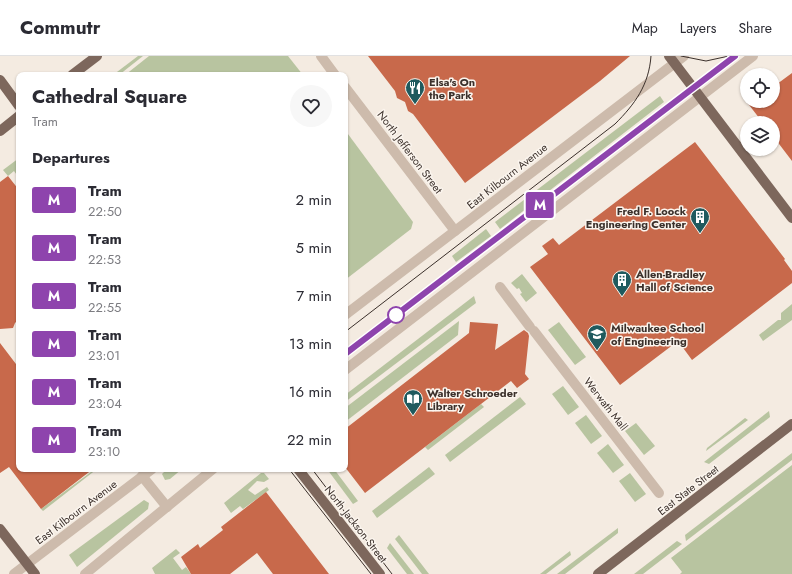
<!DOCTYPE html>
<style>
body{margin:0;font-family:Jost,sans-serif;background:#f7f7f7;color:#2b2b33;height:100vh;display:flex;flex-direction:column;font-size:15px;white-space:nowrap}
*{box-sizing:border-box;margin:0}
p{font-size:13px;color:#7c7c81}
.icon{flex:none;width:22px;height:22px;fill:none;stroke:currentColor;stroke-width:2;stroke-linecap:round;stroke-linejoin:round}
.map{position:relative;flex:1;overflow:hidden}
.drawer{position:absolute;left:16px;top:16px;width:332px;height:400px;display:flex;flex-direction:column;background:#fff;border-radius:8px;box-shadow:0 1px 3px #0004}
.drawer>*{flex:none}
.badge{padding:0 8px;border-radius:3px;font-size:14px;line-height:26px}
.fabs{position:absolute;left:740px;top:12px;display:grid;gap:8px}
.fabs a{display:grid;place-items:center;width:40px;height:40px;border-radius:50%;background:#fff;box-shadow:0 1px 3px #0004;font-size:20px}
.map>.badge{position:absolute;translate:-50% -50%;box-shadow:0 0 0 2px #fff}
h2{padding:0 16px;font-size:15px;line-height:36px}
.round{display:grid;place-items:center;flex:none;width:42px;height:42px;border-radius:21px;background:#f7f7f7}
.overview{display:flex;align-items:center;justify-content:space-between;height:68px;padding:0 16px}
h1{font-size:19px;font-weight:700;line-height:30px}
ul{padding:0;list-style:none}
li{display:flex;align-items:center;gap:12px;height:48px;padding:0 16px}
li div{flex:1}
li b{display:block;font-size:15px}
li em{font-style:normal}
li .badge{min-width:44px;font-weight:700;text-align:center}
header{display:flex;align-items:center;gap:24px;box-sizing:border-box;height:56px;padding:0 20px;background:#fff;border-bottom:1px solid #e1e1e2}
header strong{font-size:19px}
nav{display:flex;gap:22px;margin-inline-start:auto;font-size:14px}
.map>svg:first-child{display:block}
.green{fill:#b8c4a0}
.building{fill:#c8694b}
.lines{fill:none;stroke-linecap:round;stroke-linejoin:round}
.minor{stroke:#cdbbac;stroke-width:10}
.major{stroke:#7d675c;stroke-width:10}
.tram{stroke:#3b302b;stroke-width:1}
.line-casing{stroke:#fff;stroke-width:9}
.line{stroke:#8e44ad;stroke-width:6}
.stop-dot{fill:#fff;stroke:#8e44ad;stroke-width:2}
.labels{text-anchor:middle;dominant-baseline:central;stroke-width:3;stroke-linejoin:round;paint-order:stroke}
.poi-label{font-size:11px;font-weight:bold;fill:#3b302b;stroke:#fbf5ee;text-anchor:start}
.street-label{font-size:11px;fill:#3b302b;stroke:#fbf5ee}
</style>
<header>
<strong>Commutr</strong>
<nav><a>Map</a><a>Layers</a><a>Share</a></nav>
</header>
<div class="map">
<svg width="792" height="518" viewBox="0 0 792 518">
<rect width="100%" height="100%" fill="#f4ebe1"/>
<g class="green">
<polygon points="138,0 143,0 119,19 113,19"/>
<polygon points="149,0 288,0 303,19 125,19"/>
<polygon points="660,40 664,46 500,173 495,166"/>
<polygon points="345,74 413,166 411,173 345,224"/>
<polygon points="19,102 19,122 14,115 8,120 3,114"/>
<polygon points="486,173 491,180 456,206 452,200"/>
<polygon points="522,218 537,237 526,246 520,238 522,237 519,232 517,233 511,227"/>
<polygon points="474,240 476,247 345,346 345,339"/>
<polygon points="792,248 792,264 763,285 759,279 778,264 781,264 781,257"/>
<polygon points="459,265 458,279 345,366 345,352"/>
<polygon points="559,266 586,301 575,309 548,274"/>
<polygon points="563,330 579,351 568,359 552,338"/>
<polygon points="520,341 526,348 450,406 445,399"/>
<polygon points="481,348 484,351 428,394 425,391"/>
<polygon points="769,355 770,361 709,408 704,406"/>
<polygon points="586,359 602,380 591,388 575,367"/>
<polygon points="745,362 748,364 706,395 707,392"/>
<polygon points="636,367 655,390 644,399 625,375"/>
<polygon points="608,388 624,409 613,417 597,397"/>
<polygon points="792,397 792,404 686,485 685,479"/>
<polygon points="792,409 792,518 680,518 682,516 671,502"/>
<polygon points="429,411 435,418 377,462 372,455"/>
<polygon points="95,413 97,413 43,455 41,453"/>
<polygon points="167,413 182,413 170,423 165,424 162,418"/>
<polygon points="327,413 334,413 358,445 353,448"/>
<polygon points="261,417 264,417 269,423 264,426 257,425 248,434 255,439 267,431 269,434 243,453 240,450 231,457 224,447"/>
<polygon points="630,417 646,438 635,446 619,425"/>
<polygon points="144,444 149,447 148,453 77,511 69,499"/>
<polygon points="618,472 618,477 565,518 557,518"/>
<polygon points="399,479 429,518 422,518 395,483"/>
<polygon points="677,485 682,488 643,518 634,518"/>
<polygon points="390,487 414,518 407,518 387,492"/>
<polygon points="176,493 180,497 173,502 182,514 186,511 191,518 155,518 152,512"/>
<polygon points="570,495 571,499 546,518 540,518"/>
</g>
<g class="building">
<polygon points="368,0 630,0 600,25 465,127 413,58 408,55 405,46 397,42 395,35"/>
<polygon points="792,17 792,105 773,80 773,67 763,67 746,45 773,45 773,31"/>
<polygon points="695,86 785,203 784,204 792,215 792,227 692,304 678,285 620,329 530,211 548,198 542,190 553,182 559,189"/>
<polygon points="8,120 19,134 19,263 15,267 13,272 0,273 0,126"/>
<polygon points="470,266 498,268 495,294 524,274 528,277 529,280 525,318 529,323 517,332 511,325 365,437 345,411 345,373 469,277"/>
<polygon points="0,287 19,312 19,413 93,413 41,453 9,411 0,417"/>
<polygon points="266,436 329,518 273,518 257,497 230,518 191,518 181,501 198,488 200,492 223,474 221,471"/>
</g>
<g class="lines">
<g class="minor">
<polyline points="321,0 335,19"/>
<polyline points="345,31 455,175"/>
<polyline points="500,231 530,271"/>
<polyline points="345,259 684,0"/>
<polyline points="534,275 659,437"/>
<polyline points="345,314 753,0"/>
<polyline points="142,420 167,451"/>
<polyline points="14,518 152,413"/>
<polyline points="85,518 213,413"/>
</g>
<g class="major">
<polyline points="669,0 792,162"/>
<polyline points="72,19 97,0"/>
<polyline points="0,24 19,50"/>
<polyline points="0,75 19,60"/>
<polyline points="298,413 380,518"/>
<polyline points="0,473 35,518"/>
<polyline points="598,518 792,368"/>
</g>
<g class="tram">
<polyline points="681,0 706,5 729,0"/>
<path d="M345 276 615 68C635 48 649 29 651 0"/>
<polyline points="345,298 735,0"/>
<polyline points="289,413 371,518"/>
<polyline points="312,413 392,518"/>
</g>
</g>
<g class="lines">
<g class="line-casing">
<polyline id="line" points="345,298 735,0"/>
</g>
<use href="#line" class="line"/>
</g>
<defs>
<g id="restaurant-pin" transform="scale(1)"><path d="M0 17L-7.5 6A9.5 9.5 0 1 1 7.5 6Z" fill="#1f5a5e" stroke="#fbf5ee"/><path d="M-5-6h1v4h1v-4h1v4h1v-4h1v5L-1.5 .5V6h-2V.5L-5-1ZM5-6V6H3V1.5H1.5Q1.5-4 5-6Z" fill="#fff"/></g>
<g id="building-pin" transform="scale(1)"><path d="M0 17L-7.5 6A9.5 9.5 0 1 1 7.5 6Z" fill="#1f5a5e" stroke="#fbf5ee"/><path d="M-4-6H4V6H1V3H-1V6H-4ZM-2.5-4.3h1.7v1.8h-1.7ZM.8-4.3h1.7v1.8H.8ZM-2.5-1h1.7V.8h-1.7ZM.8-1h1.7V.8H.8Z" fill="#fff"/></g>
<g id="university-pin" transform="scale(1)"><path d="M0 17L-7.5 6A9.5 9.5 0 1 1 7.5 6Z" fill="#1f5a5e" stroke="#fbf5ee"/><path d="M0-5L7-2L0 1L-7-2ZM-4 1L0 2.5L4 1V4Q0 6-4 4Z" fill="#fff"/></g>
<g id="library-pin" transform="scale(1)"><path d="M0 17L-7.5 6A9.5 9.5 0 1 1 7.5 6Z" fill="#1f5a5e" stroke="#fbf5ee"/><path d="M-6-4Q-3-5.5-.7-3.5V5Q-3 3-6 4ZM6-4Q3-5.5 .7-3.5V5Q3 3 6 4Z" fill="#fff"/></g>
</defs>
<g fill-rule="evenodd">
<use href="#restaurant-pin" x="415" y="32"/>
<use href="#building-pin" x="700" y="161"/>
<use href="#building-pin" x="622" y="224"/>
<use href="#university-pin" x="597" y="278"/>
<use href="#library-pin" x="413" y="343"/>
</g>
<circle class="stop-dot" cx="396" cy="259" r="8"/>
<g class="labels">
<g class="poi-label">
<text x="429" y="26">Elsa's On<tspan x="429" dy="13">the Park</tspan></text>
<text x="686" y="155" text-anchor="end">Fred F. Loock<tspan x="686" dy="13">Engineering Center</tspan></text>
<text x="636" y="218">Allen-Bradley<tspan x="636" dy="13">Hall of Science</tspan></text>
<text x="611" y="272">Milwaukee School<tspan x="611" dy="13">of Engineering</tspan></text>
<text x="427" y="337">Walter Schroeder<tspan x="427" dy="13">Library</tspan></text>
</g>
<g class="street-label">
<text transform="translate(410 96) rotate(53)">North Jefferson Street</text>
<text transform="translate(507 120) rotate(-38)">East Kilbourn Avenue</text>
<text transform="translate(606 348) rotate(52)">Werwath Mall</text>
<text transform="translate(688 434) rotate(-38)">East State Street</text>
<text transform="translate(76 456) rotate(-37)">East Kilbourn Avenue</text>
<text transform="translate(356 468) rotate(52)">North Jackson Street</text>
</g>
</g>
</svg>
<div class="fabs">
<a><svg class="icon" aria-label="locate" viewBox="0 0 24 24"><circle cx="12" cy="12" r="6"/><path d="M12 2v4M12 18v4M2 12h4M18 12h4"/></svg></a>
<a><svg class="icon" aria-label="layers" viewBox="0 0 24 24"><path d="M12 4l9 5-9 5-9-5zM3 14l9 5 9-5"/></svg></a>
</div>
<b class="badge" style="left:540px;top:149px;background:#8e44ad;color:#fff">M</b>
<section class="drawer">
<div class="overview"><div><h1>Cathedral Square</h1><p>Tram</p></div><a class="round"><svg class="icon" aria-label="heart" viewBox="0 0 24 24"><path d="M12 20l-8-8c-3-5 5-10 8-4 3-6 11-1 8 4z"/></svg></a></div>
<h2>Departures</h2>
<ul>
<li><span class="badge" style="background:#8e44ad;color:#fff">M</span><div><b>Tram</b><p>22:50</p></div><em>2 min</em></li>
<li><span class="badge" style="background:#8e44ad;color:#fff">M</span><div><b>Tram</b><p>22:53</p></div><em>5 min</em></li>
<li><span class="badge" style="background:#8e44ad;color:#fff">M</span><div><b>Tram</b><p>22:55</p></div><em>7 min</em></li>
<li><span class="badge" style="background:#8e44ad;color:#fff">M</span><div><b>Tram</b><p>23:01</p></div><em>13 min</em></li>
<li><span class="badge" style="background:#8e44ad;color:#fff">M</span><div><b>Tram</b><p>23:04</p></div><em>16 min</em></li>
<li><span class="badge" style="background:#8e44ad;color:#fff">M</span><div><b>Tram</b><p>23:10</p></div><em>22 min</em></li>
</ul>
</section>
</div>
